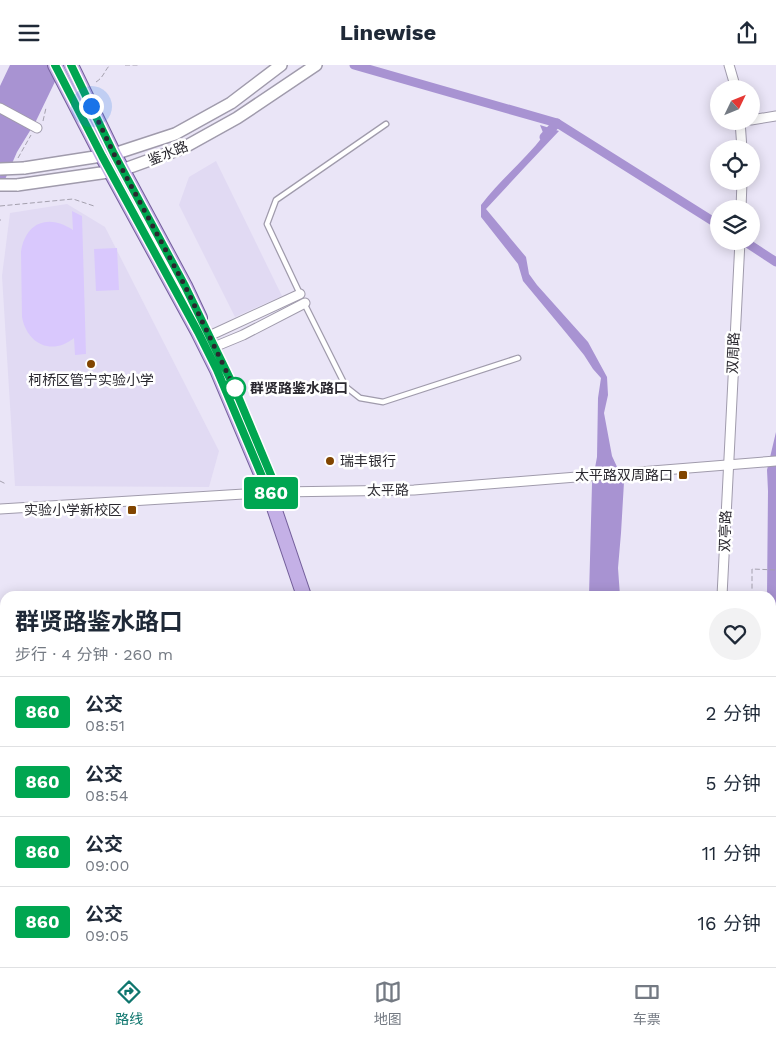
<!DOCTYPE html>
<html lang="zh">
<meta charset="utf-8">
<style>
body{margin:0;font-family:"Work Sans","Noto Sans SC",sans-serif;background:#f2f2f3;color:#1f2937;height:100vh;display:flex;flex-direction:column;font-size:19px;white-space:nowrap}
*{box-sizing:border-box;margin:0}
p{font-size:16px;color:#747a83}
.icon{flex:none;width:28px;height:28px;fill:none;stroke:currentColor;stroke-width:2;stroke-linecap:round;stroke-linejoin:round}
.map{position:relative;flex:1;overflow:hidden}
.drawer{position:absolute;left:0px;top:526px;width:776px;height:376px;display:flex;flex-direction:column;background:#fff;border-radius:15px 15px 0 0;box-shadow:0 2px 12px #0003}
.drawer>*{flex:none}
.badge{padding:0 10px;border-radius:4px;font-size:18px;line-height:32px}
.needle{width:32px;rotate:47deg}
.tools{position:absolute;left:710px;top:15px;display:grid;gap:10px}
.tools a{display:grid;place-items:center;width:50px;height:50px;border-radius:50%;background:#fff;box-shadow:0 2px 12px #0003;font-size:25px}
.you{position:absolute;width:25px;height:25px;margin:-12px;border:4px solid #fff;border-radius:50%;background:#1a73e8;box-shadow:0 0 0 8px #1a73e833}
.map>.badge{position:absolute;translate:-50% -50%;box-shadow:0 0 0 2px #fff}
.round{display:grid;place-items:center;flex:none;width:52px;height:52px;border-radius:26px;background:#f2f2f3}
.headline{display:flex;align-items:center;justify-content:space-between;height:85px;padding:0 15px}
h1{font-size:24px;font-weight:700;line-height:38px}
ul{padding:0;list-style:none}
li{display:flex;align-items:center;gap:15px;height:70px;padding:0 15px;border-top:1px solid #e0e1e3}
li div{flex:1}
li b{display:block;font-size:19px}
li em{font-style:normal}
li .badge{min-width:55px;font-weight:700;text-align:center}
header{display:flex;justify-content:space-between;align-items:center;height:65px;padding:0 15px;background:#fff;font-size:22px;font-weight:700}
.tab-bar{display:flex;justify-content:space-around;align-items:center;height:70px;border-top:1px solid #e0e1e3;background:#fff;font-size:14px;color:#747a83}
.tab-bar a{display:grid;justify-items:center;gap:2px}
.tab-bar .current{color:#0f766e}
.map>svg:first-child{display:block}
.built{fill:#e1daf3}
.garden{fill:#d9c8fd}
.water{fill:#a893d2}
.lines{fill:none;stroke-linecap:round;stroke-linejoin:round}
.canal{stroke:#a893d2;stroke-width:9}
.service-casing{stroke:#a09bac;stroke-width:7}
.minor-casing{stroke:#a09bac;stroke-width:11}
.tertiary-casing{stroke:#a09bac;stroke-width:14}
.primary-casing{stroke:#745f9b;stroke-width:16}
.path{stroke:#a4a0ae;stroke-width:1;stroke-dasharray:5 2.5;stroke-linecap:butt}
.service{stroke:#fff;stroke-width:4.5}
.minor{stroke:#fff;stroke-width:9}
.tertiary{stroke:#fff;stroke-width:11}
.primary{stroke:#c4b0e6;stroke-width:14}
.tertiary-bridge-casing{stroke:#a09bac;stroke-width:14;stroke-linecap:butt}
.tertiary-bridge{stroke:#fff;stroke-width:11}
.line-casing{stroke:#fff;stroke-width:11}
.line{stroke:#00a651;stroke-width:8}
.walk{stroke:#2a282f;stroke-width:5;stroke-dasharray:0 9}
.poi-dot{fill:#814500;stroke:#fff;stroke-width:2}
.stop-dot{fill:#fff;stroke:#00a651;stroke-width:2.5}
.labels{text-anchor:middle;dominant-baseline:central;stroke-width:5;stroke-linejoin:round;paint-order:stroke}
.street-label{font-size:14px;fill:#2a282f;stroke:#fff}
.poi-label{font-size:14px;fill:#2a282f;stroke:#fff;text-anchor:end}
.stop-label{font-size:14px;font-weight:bold;fill:#2a282f;stroke:#fff;text-anchor:start}
</style>
<header><svg class="icon" aria-label="menu" viewBox="0 0 24 24"><path d="M4 6h16M4 12h16M4 18h16"/></svg>Linewise<svg class="icon" aria-label="share" viewBox="0 0 24 24"><path d="M12 15V3M7 8l5-5 5 5M5 13v7h14v-7"/></svg></header>
<div class="map">
<svg width="776" height="902" viewBox="0 0 776 902">
<rect width="100%" height="100%" fill="#eae5f7"/>
<g class="built">
<polygon points="216,96 282,231 235,252 179,140 189,112"/>
<polygon points="67,139 105,162 219,386 209,422 15,421 2,211 10,148"/>
<polygon points="129,898 379,898 380,902 103,902"/>
</g>
<g class="garden">
<path d="M72 146 82 151 86 289 75 290 74 273C52 291 27 279 22 252L21 187C25 158 48 148 73 165Z"/>
<polygon points="117,183 119,225 96,226 94,184"/>
</g>
<g class="water">
<polygon points="10,0 63,0 36,56 17,87 0,126 0,21"/>
<path d="M540 60 559 66 525 102 486 144 526 192 529 209 537 220 588 277 607 312 608 330 604 348 612 391 624 417 621 468 618 503 620 531H589L592 419 597 392 598 333 601 313 593 304 584 290 567 269 523 216 518 199 481 152V140C500 115 525 95 544 70Z"/>
<polygon points="776,367 776,902 721,902 722,898 771,898 771,531 767,531 768,426 767,405"/>
<polygon points="0,660 0,662 5,670 5,698 0,703 5,759 5,898 17,898 17,902 0,902"/>
</g>
<g class="lines">
<g class="canal">
<polyline points="354,0 557,58 719,160"/>
<polyline points="544,72 557,58"/>
<polyline points="744,176 776,197"/>
</g>
<g class="service-casing">
<g id="service">
<polyline points="300,229 267,159 276,135 386,59"/>
<polyline points="304,238 346,322 360,333 383,337 518,293"/>
</g>
</g>
<g class="minor-casing">
<g id="minor">
<polyline points="729,0 736,24"/>
<polyline points="0,43 37,63"/>
<polyline points="751,55 776,51"/>
<polyline points="740,56 742,84"/>
<polyline points="741,144 742,116"/>
<polyline points="209,271 300,229"/>
<polyline points="214,282 243,270 305,238"/>
<polyline points="0,444 278,427 414,425 776,396"/>
<polyline points="722,531 740,176"/>
<polyline points="49,902 74,898"/>
</g>
</g>
<g class="tertiary-casing">
<g id="tertiary">
<polyline points="24,103 114,89 175,69 231,38 281,0"/>
<polyline points="17,120 122,105 183,83 237,53 316,0"/>
</g>
</g>
<g class="primary-casing">
<g id="primary">
<polyline points="55,0 102,91 198,267 217,305 269,428 304,531"/>
<polyline points="71,0 114,89 185,221 200,253"/>
<polyline points="396,898 397,902"/>
<polyline points="407,898 408,902"/>
</g>
</g>
<g class="path">
<polyline points="125,0 138,0"/>
<path d="M96 17C104 12 104 6 110 0"/>
<polyline points="43,56 46,43"/>
<polyline points="18,93 31,70"/>
<polyline points="0,141 73,134 94,141"/>
<polyline points="0,155 1,155"/>
<polyline points="0,416 6,419"/>
<polyline points="751,531 752,527 752,504 776,505"/>
<polyline points="771,632 776,628"/>
<polyline points="685,898 685,902"/>
</g>
<use href="#service" class="service"/>
<use href="#minor" class="minor"/>
<use href="#tertiary" class="tertiary"/>
<use href="#primary" class="primary"/>
<g class="tertiary-bridge-casing">
<g id="tertiary-bridge">
<polyline points="0,104 24,103"/>
<polyline points="0,120 17,120"/>
</g>
</g>
<use href="#tertiary-bridge" class="tertiary-bridge"/>
</g>
<g class="lines">
<g class="line-casing">
<polyline id="line" points="55,0 102,91 198,267 217,305 269,428 278,427 235,324 185,221 114,89 71,0"/>
</g>
<use href="#line" class="line"/>
<polyline class="walk" points="91,41 114,89 185,221 235,324 235,323"/>
</g>
<g class="poi-dot">
<circle cx="91" cy="299" r="5"/>
<circle cx="330" cy="396" r="5"/>
<rect x="678" y="405" width="10" height="10" rx="2.5"/>
<rect x="127" y="440" width="10" height="10" rx="2.5"/>
</g>
<circle class="stop-dot" cx="235" cy="323" r="10"/>
<g class="labels">
<g class="street-label">
<text transform="translate(168 88) rotate(-22)">鉴水路</text>
<text transform="translate(733 288) rotate(-87)">双周路</text>
<text transform="translate(388 425) rotate(-1)">太平路</text>
<text transform="translate(725 466) rotate(-88)">双亭路</text>
</g>
<g class="poi-label">
<text x="91" y="315" text-anchor="middle">柯桥区管宁实验小学</text>
<text x="340" y="396" text-anchor="start">瑞丰银行</text>
<text x="673" y="410">太平路双周路口</text>
<text x="122" y="445">实验小学新校区</text>
</g>
<g class="stop-label">
<text x="250" y="323">群贤路鉴水路口</text>
</g>
</g>
</svg>
<div class="tools">
<a><svg class="needle" viewBox="-14 -14 28 28"><path d="M0-13l5 13h-10z" fill="#e53935"/><path d="M0 13l5-13h-10z" fill="#747a83"/></svg></a>
<a><svg class="icon" aria-label="locate" viewBox="0 0 24 24"><circle cx="12" cy="12" r="6"/><path d="M12 2v4M12 18v4M2 12h4M18 12h4"/></svg></a>
<a><svg class="icon" aria-label="layers" viewBox="0 0 24 24"><path d="M12 4l9 5-9 5-9-5zM3 14l9 5 9-5"/></svg></a>
</div>
<div class="you" style="left:91px;top:41px"></div>
<b class="badge" style="left:271px;top:428px;background:#00a651;color:#fff">860</b>
<section class="drawer">
<div class="headline"><div><h1>群贤路鉴水路口</h1><p>步行 · 4 分钟 · 260 m</p></div><a class="round"><svg class="icon" aria-label="heart" viewBox="0 0 24 24"><path d="M12 20l-8-8c-3-5 5-10 8-4 3-6 11-1 8 4z"/></svg></a></div>
<ul>
<li><span class="badge" style="background:#00a651;color:#fff">860</span><div><b>公交</b><p>08:51</p></div><em>2 分钟</em></li>
<li><span class="badge" style="background:#00a651;color:#fff">860</span><div><b>公交</b><p>08:54</p></div><em>5 分钟</em></li>
<li><span class="badge" style="background:#00a651;color:#fff">860</span><div><b>公交</b><p>09:00</p></div><em>11 分钟</em></li>
<li><span class="badge" style="background:#00a651;color:#fff">860</span><div><b>公交</b><p>09:05</p></div><em>16 分钟</em></li>
</ul>
</section>
</div>
<nav class="tab-bar">
<a class="current"><svg class="icon" aria-label="directions" viewBox="0 0 24 24"><path d="M12 3l9 9-9 9-9-9zM9 14v-3h6M13 9l2 2-2 2"/></svg>路线</a>
<a><svg class="icon" aria-label="map" viewBox="0 0 24 24"><path d="M3 6l6-2 6 2 6-2v14l-6 2-6-2-6 2zM9 4v14M15 6v14"/></svg>地图</a>
<a><svg class="icon" aria-label="tickets" viewBox="0 0 24 24"><path d="M3 7h18v10H3zM15 7v10"/></svg>车票</a>
</nav>
